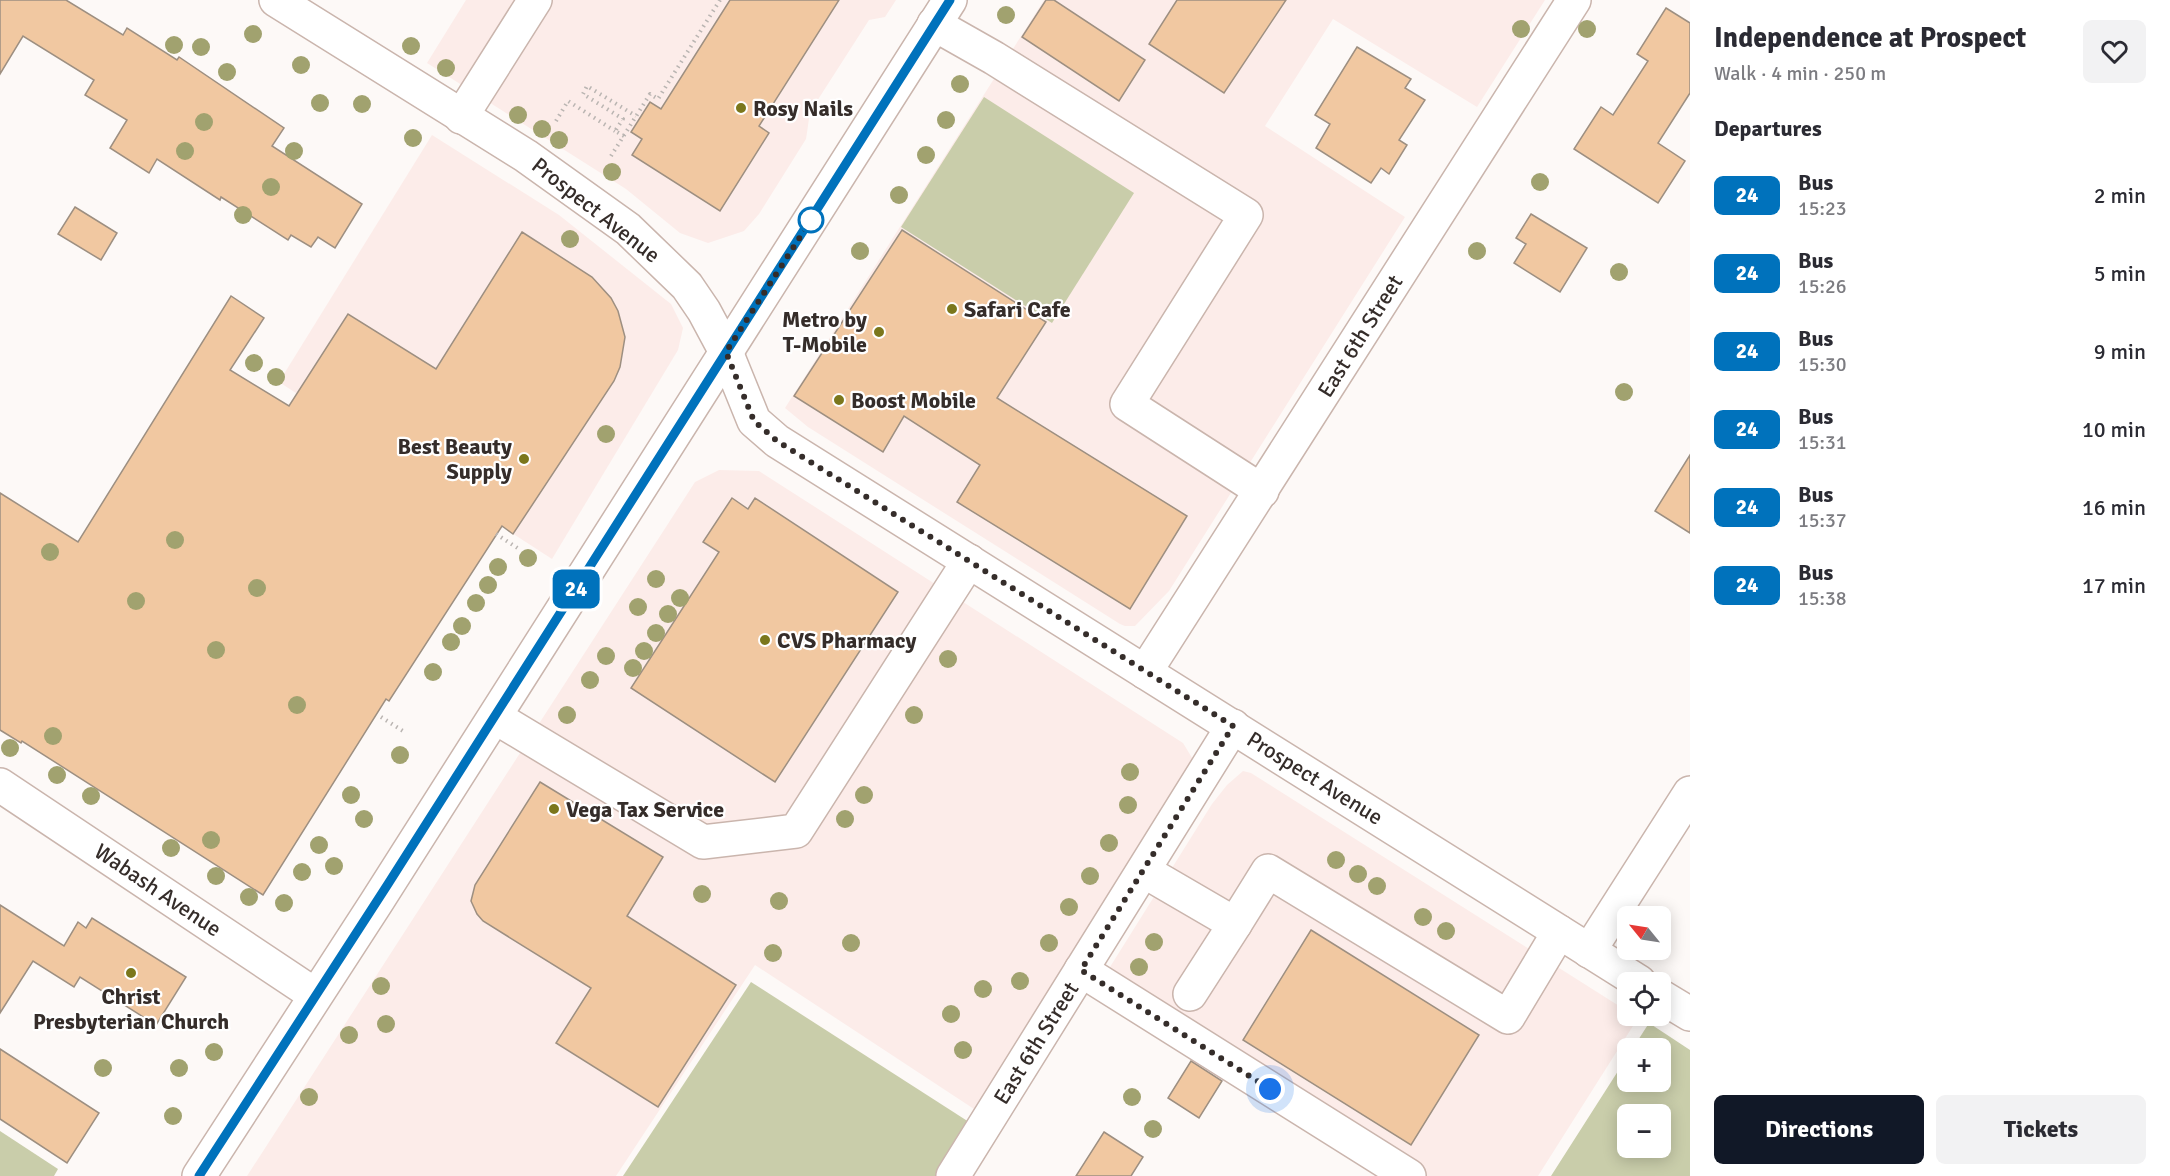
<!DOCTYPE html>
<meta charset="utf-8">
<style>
body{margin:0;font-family:Signika,sans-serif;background:#f2f2f3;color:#2b2b33;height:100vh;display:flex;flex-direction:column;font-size:22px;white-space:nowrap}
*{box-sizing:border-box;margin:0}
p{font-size:20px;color:#7c7c81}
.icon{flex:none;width:33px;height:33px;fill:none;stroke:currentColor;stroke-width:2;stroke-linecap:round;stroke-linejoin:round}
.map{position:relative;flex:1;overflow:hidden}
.details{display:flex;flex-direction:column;background:#fff;width:480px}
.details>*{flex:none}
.badge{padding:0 12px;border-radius:9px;font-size:21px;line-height:39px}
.needle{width:39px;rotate:300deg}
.controls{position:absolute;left:1617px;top:906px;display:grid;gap:12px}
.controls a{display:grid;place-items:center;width:54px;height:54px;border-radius:9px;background:#fff;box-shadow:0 3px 15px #0003;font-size:30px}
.you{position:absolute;width:30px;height:30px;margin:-15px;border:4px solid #fff;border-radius:50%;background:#1a73e8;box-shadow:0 0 0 9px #1a73e833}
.map>.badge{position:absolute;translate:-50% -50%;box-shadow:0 0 0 3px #fff}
h2{padding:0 24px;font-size:22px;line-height:54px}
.round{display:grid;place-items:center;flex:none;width:63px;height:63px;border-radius:9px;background:#f2f2f3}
.summary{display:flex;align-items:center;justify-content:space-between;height:102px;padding:0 24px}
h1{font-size:28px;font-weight:700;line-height:45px}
.button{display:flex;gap:12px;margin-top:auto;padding:12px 24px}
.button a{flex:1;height:69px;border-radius:9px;background:#111827;color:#fff;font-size:24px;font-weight:700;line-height:69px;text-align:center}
.button a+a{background:#f2f2f3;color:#2b2b33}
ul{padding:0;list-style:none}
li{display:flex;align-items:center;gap:18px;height:78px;padding:0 24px}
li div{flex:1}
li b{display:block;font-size:22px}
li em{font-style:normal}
li .badge{min-width:66px;font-weight:700;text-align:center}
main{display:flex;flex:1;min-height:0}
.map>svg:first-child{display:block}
.commercial{fill:#fcece9}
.green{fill:#c9cdaa;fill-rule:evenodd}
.building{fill:#f1c8a1;stroke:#9d8f81;stroke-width:1.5}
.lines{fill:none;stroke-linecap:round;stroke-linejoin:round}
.minor-casing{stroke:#cab5ad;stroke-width:36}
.major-casing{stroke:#cab5ad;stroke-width:36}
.path{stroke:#bab5b2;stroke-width:4;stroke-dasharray:1.5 4.5;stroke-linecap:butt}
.minor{stroke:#fff;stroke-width:33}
.major{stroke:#fff;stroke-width:33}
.tree{fill:#a1a26f}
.line-casing{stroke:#fff;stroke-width:14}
.line{stroke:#0072bc;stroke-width:9}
.walk{stroke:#352d2a;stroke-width:6;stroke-dasharray:0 10.8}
.poi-dot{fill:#7b771c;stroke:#fff;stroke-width:2}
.stop-dot{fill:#fff;stroke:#0072bc;stroke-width:3}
.labels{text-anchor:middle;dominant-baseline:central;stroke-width:4.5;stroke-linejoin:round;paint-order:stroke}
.poi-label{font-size:22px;font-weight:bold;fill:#352d2a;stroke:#fff;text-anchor:start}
.street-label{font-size:22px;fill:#352d2a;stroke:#fff}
</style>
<main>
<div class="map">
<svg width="1690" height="1176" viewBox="0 0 1690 1176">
<rect width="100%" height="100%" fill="#fdf9f7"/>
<g class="commercial">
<polygon points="466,0 896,0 885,17 869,20 810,112 806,139 759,214 744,231 708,243 680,233 626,189 427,63"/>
<polygon points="1044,0 1545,0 1477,107 1333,19 1265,126 1405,217 1169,591 1135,626 1125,626 1120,624 808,427 785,408"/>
<polygon points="432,135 559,215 671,304 683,328 678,350 552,559 279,382"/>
<polygon points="719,470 759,471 1183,743 1194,761 974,1109 755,965 616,1176 247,1176 695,482"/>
<polygon points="1243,771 1251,773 1627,1011 1628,1016 1638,1018 1538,1176 1381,1176 1095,991 1212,804 1227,785"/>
</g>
<g class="green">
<polygon points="984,97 1134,193 1052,323 901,227"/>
<polygon points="751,982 969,1122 935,1176 623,1176"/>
<path d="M1649 1023 1690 1050V1176H1551L1627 1057 1628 1082H1660V1048H1633ZM1628 1114H1660V1148H1628Z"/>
<polygon points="0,1131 58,1169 54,1176 0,1176"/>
</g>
<g class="building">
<polygon points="0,0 66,0 123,35 127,28 177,60 179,57 284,128 272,146 362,204 335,248 318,237 311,247 291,235 288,240 221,197 220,200 157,159 149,173 110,148 127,120 85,95 94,80 23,36 0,74"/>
<polygon points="730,0 839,0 759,126 769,133 720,211 632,155 642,139 631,132 650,102 661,109"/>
<polygon points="1046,0 1054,0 1145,60 1119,101 1022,37"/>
<polygon points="1177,0 1286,0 1224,93 1149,44"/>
<polygon points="1666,8 1690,23 1690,93 1658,143 1685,161 1658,203 1574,149 1601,107 1613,115 1648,61 1637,54"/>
<polygon points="1357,47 1411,79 1405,88 1425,100 1399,140 1407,145 1389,174 1381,168 1371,183 1316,148 1330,124 1315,115"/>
<polygon points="75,207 117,233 101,260 58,234"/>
<polygon points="1531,214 1587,248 1560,292 1514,263 1526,244 1516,238"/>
<polygon points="902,230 1046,322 997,398 1187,516 1130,609 957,502 980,465 904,416 883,452 794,396"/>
<polygon points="522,232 592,277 611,298 618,311 625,337 620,367 614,381 513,534 502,526 389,701 386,699 263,895 22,741 21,743 0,730 0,493 78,542 231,296 264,318 230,370 289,406 348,314 436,369"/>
<polygon points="1690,455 1690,533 1655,511"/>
<polygon points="732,498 748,509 755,498 898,592 775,782 631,688 719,552 703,542"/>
<polygon points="540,782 663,857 627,916 736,985 658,1107 556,1043 591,988 483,921 477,914 471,901 475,885"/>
<polygon points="0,905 64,946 78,922 86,928 92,918 186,977 156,1025 80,977 74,987 33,961 0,1013"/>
<polygon points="1311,930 1479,1035 1411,1145 1243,1040"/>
<polygon points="0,1049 99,1113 67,1163 0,1119"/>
<polygon points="1191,1061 1222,1081 1199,1118 1168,1098"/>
<polygon points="1104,1132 1143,1157 1131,1176 1076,1176"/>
</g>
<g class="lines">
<g class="minor-casing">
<g id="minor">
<polyline points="276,0 526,156 628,229 687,286 704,311 726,352"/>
<polyline points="934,24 994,58 1246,215 1127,404 1262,491"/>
<polyline points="461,117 535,0"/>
<polyline points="1145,672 1574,0"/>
<polyline points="495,717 703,842 796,831 969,561"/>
<polyline points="0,785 315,995"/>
<polyline points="1144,871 1235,924 1268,871 1508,1017 1559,932"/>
<polyline points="1589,951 1690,793"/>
<polyline points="1081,970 1409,1176"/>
<polyline points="1190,994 1235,924"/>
<polyline points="953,1176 1233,726"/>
</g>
</g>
<g class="major-casing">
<g id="major">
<polyline points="726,352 754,421 777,441 1639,982"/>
<polyline points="1660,996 1690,1014"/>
<polyline points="199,1176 376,903 950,0"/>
</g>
</g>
<g class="path">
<polyline points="556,121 568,101 615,131"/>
<polyline points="624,136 615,131 623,119 583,94 587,86 636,116"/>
<polyline points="611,156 650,94 658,99 720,0"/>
<polyline points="496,534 519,549"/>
<polyline points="381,717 403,731"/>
</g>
<use href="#minor" class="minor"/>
<use href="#major" class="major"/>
</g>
<g class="tree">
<circle cx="1006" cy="15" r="9"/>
<circle cx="1521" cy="29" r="9"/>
<circle cx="1587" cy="29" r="9"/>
<circle cx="253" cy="34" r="9"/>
<circle cx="174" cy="45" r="9"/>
<circle cx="411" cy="46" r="9"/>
<circle cx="201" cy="47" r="9"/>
<circle cx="301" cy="65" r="9"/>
<circle cx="446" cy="68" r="9"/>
<circle cx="227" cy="72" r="9"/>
<circle cx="960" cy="84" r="9"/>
<circle cx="320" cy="103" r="9"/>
<circle cx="362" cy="104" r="9"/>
<circle cx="518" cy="115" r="9"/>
<circle cx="946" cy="120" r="9"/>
<circle cx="204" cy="122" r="9"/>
<circle cx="542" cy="129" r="9"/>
<circle cx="413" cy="138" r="9"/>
<circle cx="559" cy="140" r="9"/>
<circle cx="185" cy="151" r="9"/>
<circle cx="294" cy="151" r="9"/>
<circle cx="926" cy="155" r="9"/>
<circle cx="612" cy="172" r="9"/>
<circle cx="1540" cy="182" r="9"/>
<circle cx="271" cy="187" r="9"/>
<circle cx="899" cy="195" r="9"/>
<circle cx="243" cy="215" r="9"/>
<circle cx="570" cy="239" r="9"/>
<circle cx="860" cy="251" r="9"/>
<circle cx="1477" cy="251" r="9"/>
<circle cx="1619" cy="272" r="9"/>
<circle cx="254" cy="363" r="9"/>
<circle cx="276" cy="377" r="9"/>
<circle cx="1624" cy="392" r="9"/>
<circle cx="606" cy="434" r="9"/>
<circle cx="175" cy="540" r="9"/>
<circle cx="50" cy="552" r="9"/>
<circle cx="528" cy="558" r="9"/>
<circle cx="498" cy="567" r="9"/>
<circle cx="656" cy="579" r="9"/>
<circle cx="488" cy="585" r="9"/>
<circle cx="257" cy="588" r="9"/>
<circle cx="680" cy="598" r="9"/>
<circle cx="136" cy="601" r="9"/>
<circle cx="476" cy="603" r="9"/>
<circle cx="638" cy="607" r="9"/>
<circle cx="668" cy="614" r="9"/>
<circle cx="462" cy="626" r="9"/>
<circle cx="656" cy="633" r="9"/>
<circle cx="451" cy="642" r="9"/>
<circle cx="216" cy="650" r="9"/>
<circle cx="644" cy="651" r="9"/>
<circle cx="606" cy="656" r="9"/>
<circle cx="948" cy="659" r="9"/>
<circle cx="633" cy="668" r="9"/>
<circle cx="433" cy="672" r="9"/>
<circle cx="590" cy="680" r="9"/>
<circle cx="297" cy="705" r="9"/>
<circle cx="567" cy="715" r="9"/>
<circle cx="914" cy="715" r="9"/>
<circle cx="53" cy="736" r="9"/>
<circle cx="10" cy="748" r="9"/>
<circle cx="400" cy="755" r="9"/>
<circle cx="1130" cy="772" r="9"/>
<circle cx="57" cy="775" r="9"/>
<circle cx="351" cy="795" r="9"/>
<circle cx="864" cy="795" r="9"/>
<circle cx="91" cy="796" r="9"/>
<circle cx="1128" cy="805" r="9"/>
<circle cx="364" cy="819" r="9"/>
<circle cx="845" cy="819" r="9"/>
<circle cx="211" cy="840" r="9"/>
<circle cx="1109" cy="843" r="9"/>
<circle cx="319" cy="845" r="9"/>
<circle cx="171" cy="848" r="9"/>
<circle cx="1336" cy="860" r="9"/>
<circle cx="334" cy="866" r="9"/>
<circle cx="302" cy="872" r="9"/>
<circle cx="1358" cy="874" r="9"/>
<circle cx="216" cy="876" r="9"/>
<circle cx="1090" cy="876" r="9"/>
<circle cx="1377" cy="886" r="9"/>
<circle cx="702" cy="894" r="9"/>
<circle cx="249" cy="897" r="9"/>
<circle cx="779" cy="901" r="9"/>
<circle cx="284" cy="903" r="9"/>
<circle cx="1069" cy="907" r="9"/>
<circle cx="1423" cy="917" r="9"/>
<circle cx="1446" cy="931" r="9"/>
<circle cx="1154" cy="942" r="9"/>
<circle cx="851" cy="943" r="9"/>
<circle cx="1049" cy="943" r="9"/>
<circle cx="773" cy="953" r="9"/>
<circle cx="1139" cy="967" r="9"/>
<circle cx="1020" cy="981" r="9"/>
<circle cx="381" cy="986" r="9"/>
<circle cx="983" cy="989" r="9"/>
<circle cx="951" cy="1014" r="9"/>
<circle cx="386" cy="1024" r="9"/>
<circle cx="349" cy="1035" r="9"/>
<circle cx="963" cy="1050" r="9"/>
<circle cx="214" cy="1052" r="9"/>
<circle cx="103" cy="1068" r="9"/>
<circle cx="179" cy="1068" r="9"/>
<circle cx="309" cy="1097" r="9"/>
<circle cx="1132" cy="1097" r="9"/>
<circle cx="173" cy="1116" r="9"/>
<circle cx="1153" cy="1129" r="9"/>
</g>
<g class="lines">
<g class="line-casing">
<polyline id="line" points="199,1176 388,884 950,0"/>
</g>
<use href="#line" class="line"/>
<polyline class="walk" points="811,220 726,352 754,421 777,441 1233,726 1081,970 1270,1089"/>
</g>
<g class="poi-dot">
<circle cx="741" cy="108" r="6"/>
<circle cx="952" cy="309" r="6"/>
<circle cx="879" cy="332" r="6"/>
<circle cx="839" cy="400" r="6"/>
<circle cx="524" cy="459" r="6"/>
<circle cx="765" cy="640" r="6"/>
<circle cx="554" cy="809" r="6"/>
<circle cx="131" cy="973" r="6"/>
</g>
<circle class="stop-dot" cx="811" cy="220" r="12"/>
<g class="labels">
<g class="poi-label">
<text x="753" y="108">Rosy Nails</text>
<text x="964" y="309">Safari Cafe</text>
<text x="867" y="319" text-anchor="end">Metro by<tspan x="867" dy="25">T-Mobile</tspan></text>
<text x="851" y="400">Boost Mobile</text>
<text x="512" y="446" text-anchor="end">Best Beauty<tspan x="512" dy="25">Supply</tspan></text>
<text x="777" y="640">CVS Pharmacy</text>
<text x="566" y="809">Vega Tax Service</text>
<text x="131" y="996" text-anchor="middle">Christ<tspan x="131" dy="25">Presbyterian Church</tspan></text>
</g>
<g class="street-label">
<text transform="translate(596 210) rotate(38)">Prospect Avenue</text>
<text transform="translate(1360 336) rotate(-58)">East 6th Street</text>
<text transform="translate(1315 778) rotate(32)">Prospect Avenue</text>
<text transform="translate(158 890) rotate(34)">Wabash Avenue</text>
<text transform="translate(1036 1043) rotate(-58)">East 6th Street</text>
</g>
</g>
</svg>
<div class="controls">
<a><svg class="needle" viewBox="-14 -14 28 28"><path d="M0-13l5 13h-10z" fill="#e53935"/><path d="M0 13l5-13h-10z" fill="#7c7c81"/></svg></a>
<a><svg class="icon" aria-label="locate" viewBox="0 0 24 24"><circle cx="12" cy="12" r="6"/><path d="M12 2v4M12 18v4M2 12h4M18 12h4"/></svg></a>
<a>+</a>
<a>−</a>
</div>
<div class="you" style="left:1270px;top:1089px"></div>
<b class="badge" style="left:576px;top:589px;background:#0072bc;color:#fff">24</b>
</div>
<section class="details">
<div class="summary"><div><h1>Independence at Prospect</h1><p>Walk · 4 min · 250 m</p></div><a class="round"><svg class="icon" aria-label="heart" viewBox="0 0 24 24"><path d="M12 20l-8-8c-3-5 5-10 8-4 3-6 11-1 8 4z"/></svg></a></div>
<h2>Departures</h2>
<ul>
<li><span class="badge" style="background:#0072bc;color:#fff">24</span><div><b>Bus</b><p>15:23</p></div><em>2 min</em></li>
<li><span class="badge" style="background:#0072bc;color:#fff">24</span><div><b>Bus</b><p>15:26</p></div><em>5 min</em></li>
<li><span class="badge" style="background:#0072bc;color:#fff">24</span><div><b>Bus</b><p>15:30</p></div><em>9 min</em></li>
<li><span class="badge" style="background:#0072bc;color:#fff">24</span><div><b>Bus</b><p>15:31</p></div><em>10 min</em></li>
<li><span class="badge" style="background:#0072bc;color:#fff">24</span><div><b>Bus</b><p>15:37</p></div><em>16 min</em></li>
<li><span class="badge" style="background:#0072bc;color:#fff">24</span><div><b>Bus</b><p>15:38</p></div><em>17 min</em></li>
</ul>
<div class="button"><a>Directions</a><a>Tickets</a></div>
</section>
</main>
